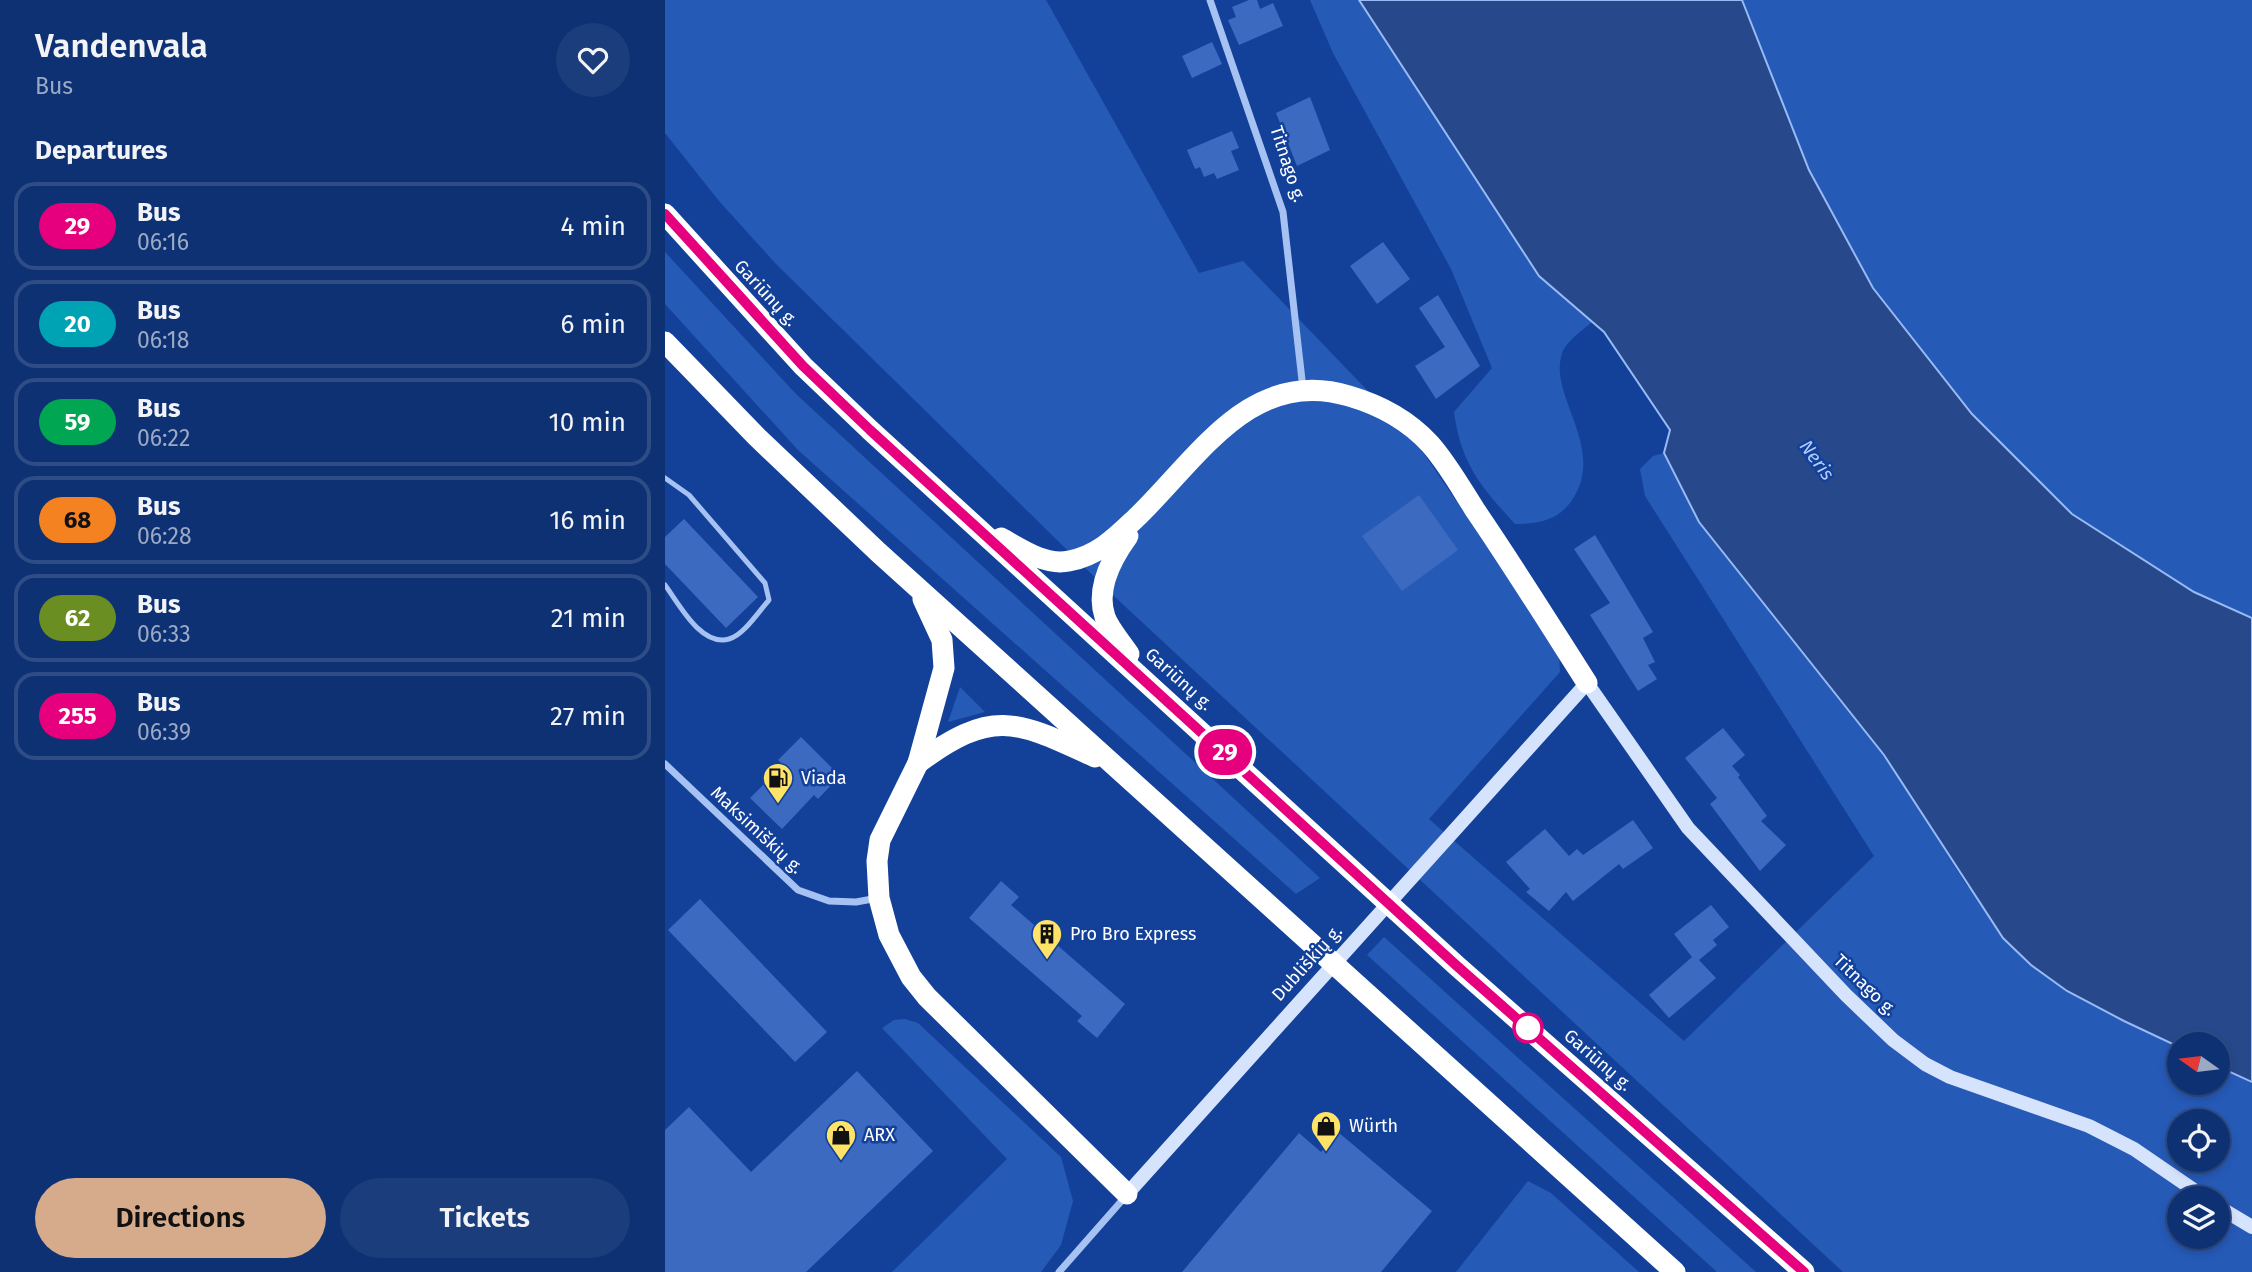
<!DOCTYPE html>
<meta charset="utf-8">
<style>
body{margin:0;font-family:"Fira Sans",sans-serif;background:#1c3d7b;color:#f1f3f6;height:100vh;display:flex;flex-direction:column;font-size:26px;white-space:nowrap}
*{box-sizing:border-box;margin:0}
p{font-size:23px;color:#9ba9c4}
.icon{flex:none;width:38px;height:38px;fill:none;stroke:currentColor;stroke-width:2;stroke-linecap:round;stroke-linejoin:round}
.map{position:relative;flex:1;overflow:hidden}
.panel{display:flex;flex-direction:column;background:#0e3173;width:665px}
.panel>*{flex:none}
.badge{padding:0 14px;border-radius:23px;font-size:24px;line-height:46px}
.needle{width:46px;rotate:284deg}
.controls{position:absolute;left:1502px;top:1032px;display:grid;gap:14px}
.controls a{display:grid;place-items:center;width:63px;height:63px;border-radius:50%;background:#0e3173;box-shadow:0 4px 10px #0003,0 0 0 2px #2e4c85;font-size:35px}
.map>.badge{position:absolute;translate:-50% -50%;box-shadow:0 0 0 4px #fff}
h2{padding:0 35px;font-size:26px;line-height:63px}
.round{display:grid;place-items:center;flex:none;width:74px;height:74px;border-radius:37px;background:#1c3d7b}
.headline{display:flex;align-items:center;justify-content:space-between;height:119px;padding:0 35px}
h1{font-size:33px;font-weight:600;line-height:52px}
.cta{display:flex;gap:14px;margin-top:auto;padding:14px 35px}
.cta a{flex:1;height:80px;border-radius:42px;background:#d6ab8b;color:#111;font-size:28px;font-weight:600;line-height:80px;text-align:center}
.cta a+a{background:#1c3d7b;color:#f1f3f6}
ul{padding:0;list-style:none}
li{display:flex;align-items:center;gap:21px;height:88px;margin:0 14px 10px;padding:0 21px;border:4px solid #2e4c85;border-radius:21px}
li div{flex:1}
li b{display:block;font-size:26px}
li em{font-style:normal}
li .badge{min-width:77px;font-weight:700;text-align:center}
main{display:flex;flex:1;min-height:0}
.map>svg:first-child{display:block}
.green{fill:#265ab7;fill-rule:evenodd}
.water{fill:#27488a;stroke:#98bbf6;stroke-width:2}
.building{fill:#3c6ac1}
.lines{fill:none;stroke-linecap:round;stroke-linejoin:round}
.lane{stroke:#a6c2f3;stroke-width:5}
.street{stroke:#a6c2f3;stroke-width:7}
.secondary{stroke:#d6e3fd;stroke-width:14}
.highway{stroke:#fff;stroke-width:21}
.line-casing{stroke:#fff;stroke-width:16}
.line{stroke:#e6007e;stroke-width:10}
.stop-dot{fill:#fff;stroke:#e6007e;stroke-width:3.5}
.labels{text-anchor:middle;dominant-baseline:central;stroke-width:5;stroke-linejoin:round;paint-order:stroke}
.street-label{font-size:18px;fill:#fff;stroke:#134199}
.poi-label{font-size:18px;fill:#fff;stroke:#134199;text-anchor:start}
.water-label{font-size:19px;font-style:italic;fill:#b3ccfa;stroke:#134199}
</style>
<main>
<section class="panel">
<div class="headline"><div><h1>Vandenvala</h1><p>Bus</p></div><a class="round"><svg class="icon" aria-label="heart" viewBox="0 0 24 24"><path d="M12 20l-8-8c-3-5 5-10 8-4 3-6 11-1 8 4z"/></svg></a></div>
<h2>Departures</h2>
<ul>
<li><span class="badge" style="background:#e6007e;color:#fff">29</span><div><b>Bus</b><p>06:16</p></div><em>4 min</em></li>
<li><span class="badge" style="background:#00a3b4;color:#fff">20</span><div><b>Bus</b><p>06:18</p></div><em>6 min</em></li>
<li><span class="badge" style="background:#00a651;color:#fff">59</span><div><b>Bus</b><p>06:22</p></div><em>10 min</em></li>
<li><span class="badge" style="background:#f58220;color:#111">68</span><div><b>Bus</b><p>06:28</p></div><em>16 min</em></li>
<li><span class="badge" style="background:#6b8e23;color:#fff">62</span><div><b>Bus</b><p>06:33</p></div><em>21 min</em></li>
<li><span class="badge" style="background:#e6007e;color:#fff">255</span><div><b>Bus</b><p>06:39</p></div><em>27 min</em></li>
</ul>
<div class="cta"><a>Directions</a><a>Tickets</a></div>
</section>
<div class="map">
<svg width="1587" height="1272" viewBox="0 0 1587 1272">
<rect width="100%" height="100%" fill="#134199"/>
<g class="green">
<path d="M0 0H381L534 273 578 261 749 439 894 652 895 672 764 819 1019 1041 1209 856 980 496 975 469 988 456 999 453 1034 522 1219 755 1302 886 1459 1021 1514 1047V1083H1552V1066L1587 1082V1272H1178L451 598 111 264 54 201 0 133ZM1514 1122H1552V1160H1514ZM1514 1199H1552V1237H1514Z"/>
<path d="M645 0H694L874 276 927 322C917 331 899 342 896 357 886 398 939 447 909 497 895 520 875 524 850 524 816 487 796 464 789 412L827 368 786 269 668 53Z"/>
<polygon points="1078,0 1587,0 1587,618 1529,592 1407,514 1307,414 1209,288 1144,170"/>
<polygon points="0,252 131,394 655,878 631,894 133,450 0,304"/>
<polygon points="295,687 320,712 283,722"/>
<polygon points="719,937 1091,1272 1052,1272 702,955"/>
<polygon points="240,1019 253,1023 396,1157 408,1201 396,1245 376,1272 227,1272 342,1159 217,1028 229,1020"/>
<polygon points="863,1181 886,1193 974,1272 791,1272"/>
</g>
<polygon class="water" points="694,0 1077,0 1144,170 1208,288 1307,414 1407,514 1529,592 1587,618 1587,1082 1552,1066 1552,1045 1514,1047 1459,1021 1402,991 1366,965 1338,938 1219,755 1034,522 999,453 1005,430 939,332 874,276"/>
<g class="building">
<polygon points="584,0 592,0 595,9 608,3 618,26 574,45 563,20 571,17 567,7"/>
<polygon points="547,42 557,64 527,78 517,56"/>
<polygon points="645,97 665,150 632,166 611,113"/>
<polygon points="567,131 574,148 566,151 574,170 552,179 549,173 539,177 535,167 530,169 522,150"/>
<polygon points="718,242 745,279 712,304 685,266"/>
<polygon points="773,295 815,366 771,399 750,366 780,347 754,308"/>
<polygon points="754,495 793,550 737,591 697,536"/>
<polygon points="19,519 93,597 61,628 0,564 0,537"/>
<polygon points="930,535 988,632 978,638 990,662 983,665 992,679 973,691 925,615 945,603 909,549"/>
<polygon points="1058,728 1080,755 1067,766 1075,775 1073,777 1102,816 1096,821 1121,845 1095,871 1045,804 1052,798 1020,758"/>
<polygon points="136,737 175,776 153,799 149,795 117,829 85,798 118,765 113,760"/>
<polygon points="968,820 988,848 958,869 954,864 908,901 901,892 884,911 861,892 865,889 841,862 880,829 904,856 912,849 918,855"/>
<polygon points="336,881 354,897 346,905 460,1004 432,1038 412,1021 417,1016 304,918"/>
<polygon points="35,899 162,1032 130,1062 3,930"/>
<polygon points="1046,905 1064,927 1048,940 1052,945 1034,960 1051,978 1004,1018 984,995 1027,957 1009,934"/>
<polygon points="192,1071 268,1151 141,1272 0,1272 0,1130 24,1107 86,1172"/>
<polygon points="673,1132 767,1211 716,1272 517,1272 634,1133 656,1152"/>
</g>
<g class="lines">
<path class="lane" d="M0 478 24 495 100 583 104 600C94 611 79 635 64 639 36 647 14 604 0 585"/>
<g class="street">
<polyline points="545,0 618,212 638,389"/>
<polyline points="0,764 133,890 164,901 191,902 213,898"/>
<polyline points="394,1272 460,1197"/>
</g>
<g class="secondary">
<polyline points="462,1194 922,683 1023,828 1181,995 1228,1040 1260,1064 1285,1077 1424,1126 1469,1149 1542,1199"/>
<polyline points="1552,1206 1587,1227"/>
</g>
<g class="highway">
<polyline points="0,214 138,366 205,430 792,966 1139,1272"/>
<polyline points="0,342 92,437 213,552 1010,1272"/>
<path d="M463 536C447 558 430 588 440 617 444 629 457 643 464 654"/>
<path d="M336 538C356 549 380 566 404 561 432 556 450 538 470 519 532 460 585 366 684 396 715 405 743 420 765 444 782 463 796 488 810 510 849 567 885 625 922 683"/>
<polyline points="258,599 277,640 279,668 253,763 215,840 212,861 214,898 224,935 246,977 262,997 462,1194"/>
<path d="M253 763C328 708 350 720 430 757"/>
</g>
</g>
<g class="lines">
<g class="line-casing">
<polyline id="line" points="0,214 138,366 205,430 792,966 1139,1272"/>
</g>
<use href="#line" class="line"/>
</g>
<defs>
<g id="fuel-pin" transform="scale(1.575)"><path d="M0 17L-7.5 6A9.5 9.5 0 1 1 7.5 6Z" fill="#ffe268" stroke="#134199"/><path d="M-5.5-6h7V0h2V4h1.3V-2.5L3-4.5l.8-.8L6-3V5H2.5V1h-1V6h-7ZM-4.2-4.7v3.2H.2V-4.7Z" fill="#111"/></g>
<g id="building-pin" transform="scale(1.575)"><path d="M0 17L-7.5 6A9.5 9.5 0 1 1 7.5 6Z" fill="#ffe268" stroke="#134199"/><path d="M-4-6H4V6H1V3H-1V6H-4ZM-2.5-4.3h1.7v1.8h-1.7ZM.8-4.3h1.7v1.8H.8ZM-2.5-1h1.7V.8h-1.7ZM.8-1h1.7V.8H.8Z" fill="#111"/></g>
<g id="shop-pin" transform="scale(1.575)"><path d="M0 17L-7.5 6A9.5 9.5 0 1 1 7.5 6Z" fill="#ffe268" stroke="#134199"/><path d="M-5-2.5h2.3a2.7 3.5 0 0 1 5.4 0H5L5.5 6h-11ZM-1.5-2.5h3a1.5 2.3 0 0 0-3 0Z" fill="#111"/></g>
</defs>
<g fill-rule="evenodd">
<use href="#fuel-pin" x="113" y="778"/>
<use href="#building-pin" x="382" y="934"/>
<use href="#shop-pin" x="661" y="1126"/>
<use href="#shop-pin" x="176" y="1135"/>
</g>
<circle class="stop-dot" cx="863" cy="1028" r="14"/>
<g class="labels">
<g class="street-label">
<text transform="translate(623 164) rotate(72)">Titnago g.</text>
<text transform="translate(101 293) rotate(47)">Gariūnų g.</text>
<text transform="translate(514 679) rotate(42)">Gariūnų g.</text>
<text transform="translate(92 830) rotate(43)">Maksimiškių g.</text>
<text transform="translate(642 963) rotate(-48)">Dubliškių g.</text>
<text transform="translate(1200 985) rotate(44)">Titnago g.</text>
<text transform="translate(933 1060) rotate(41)">Gariūnų g.</text>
</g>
<g class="poi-label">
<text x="136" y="778">Viada</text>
<text x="405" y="934">Pro Bro Express</text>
<text x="684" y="1126">Würth</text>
<text x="199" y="1135">ARX</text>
</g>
<g class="water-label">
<text transform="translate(1152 460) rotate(54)">Neris</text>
</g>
</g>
</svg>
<div class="controls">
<a><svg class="needle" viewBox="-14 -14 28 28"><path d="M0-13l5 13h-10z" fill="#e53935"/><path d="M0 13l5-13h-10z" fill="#9ba9c4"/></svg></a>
<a><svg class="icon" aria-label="locate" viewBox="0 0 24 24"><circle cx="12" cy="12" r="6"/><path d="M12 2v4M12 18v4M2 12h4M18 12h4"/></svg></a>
<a><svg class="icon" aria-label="layers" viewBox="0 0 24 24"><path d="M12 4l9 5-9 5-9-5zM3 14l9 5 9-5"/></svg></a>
</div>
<b class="badge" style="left:560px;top:752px;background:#e6007e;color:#fff">29</b>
</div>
</main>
